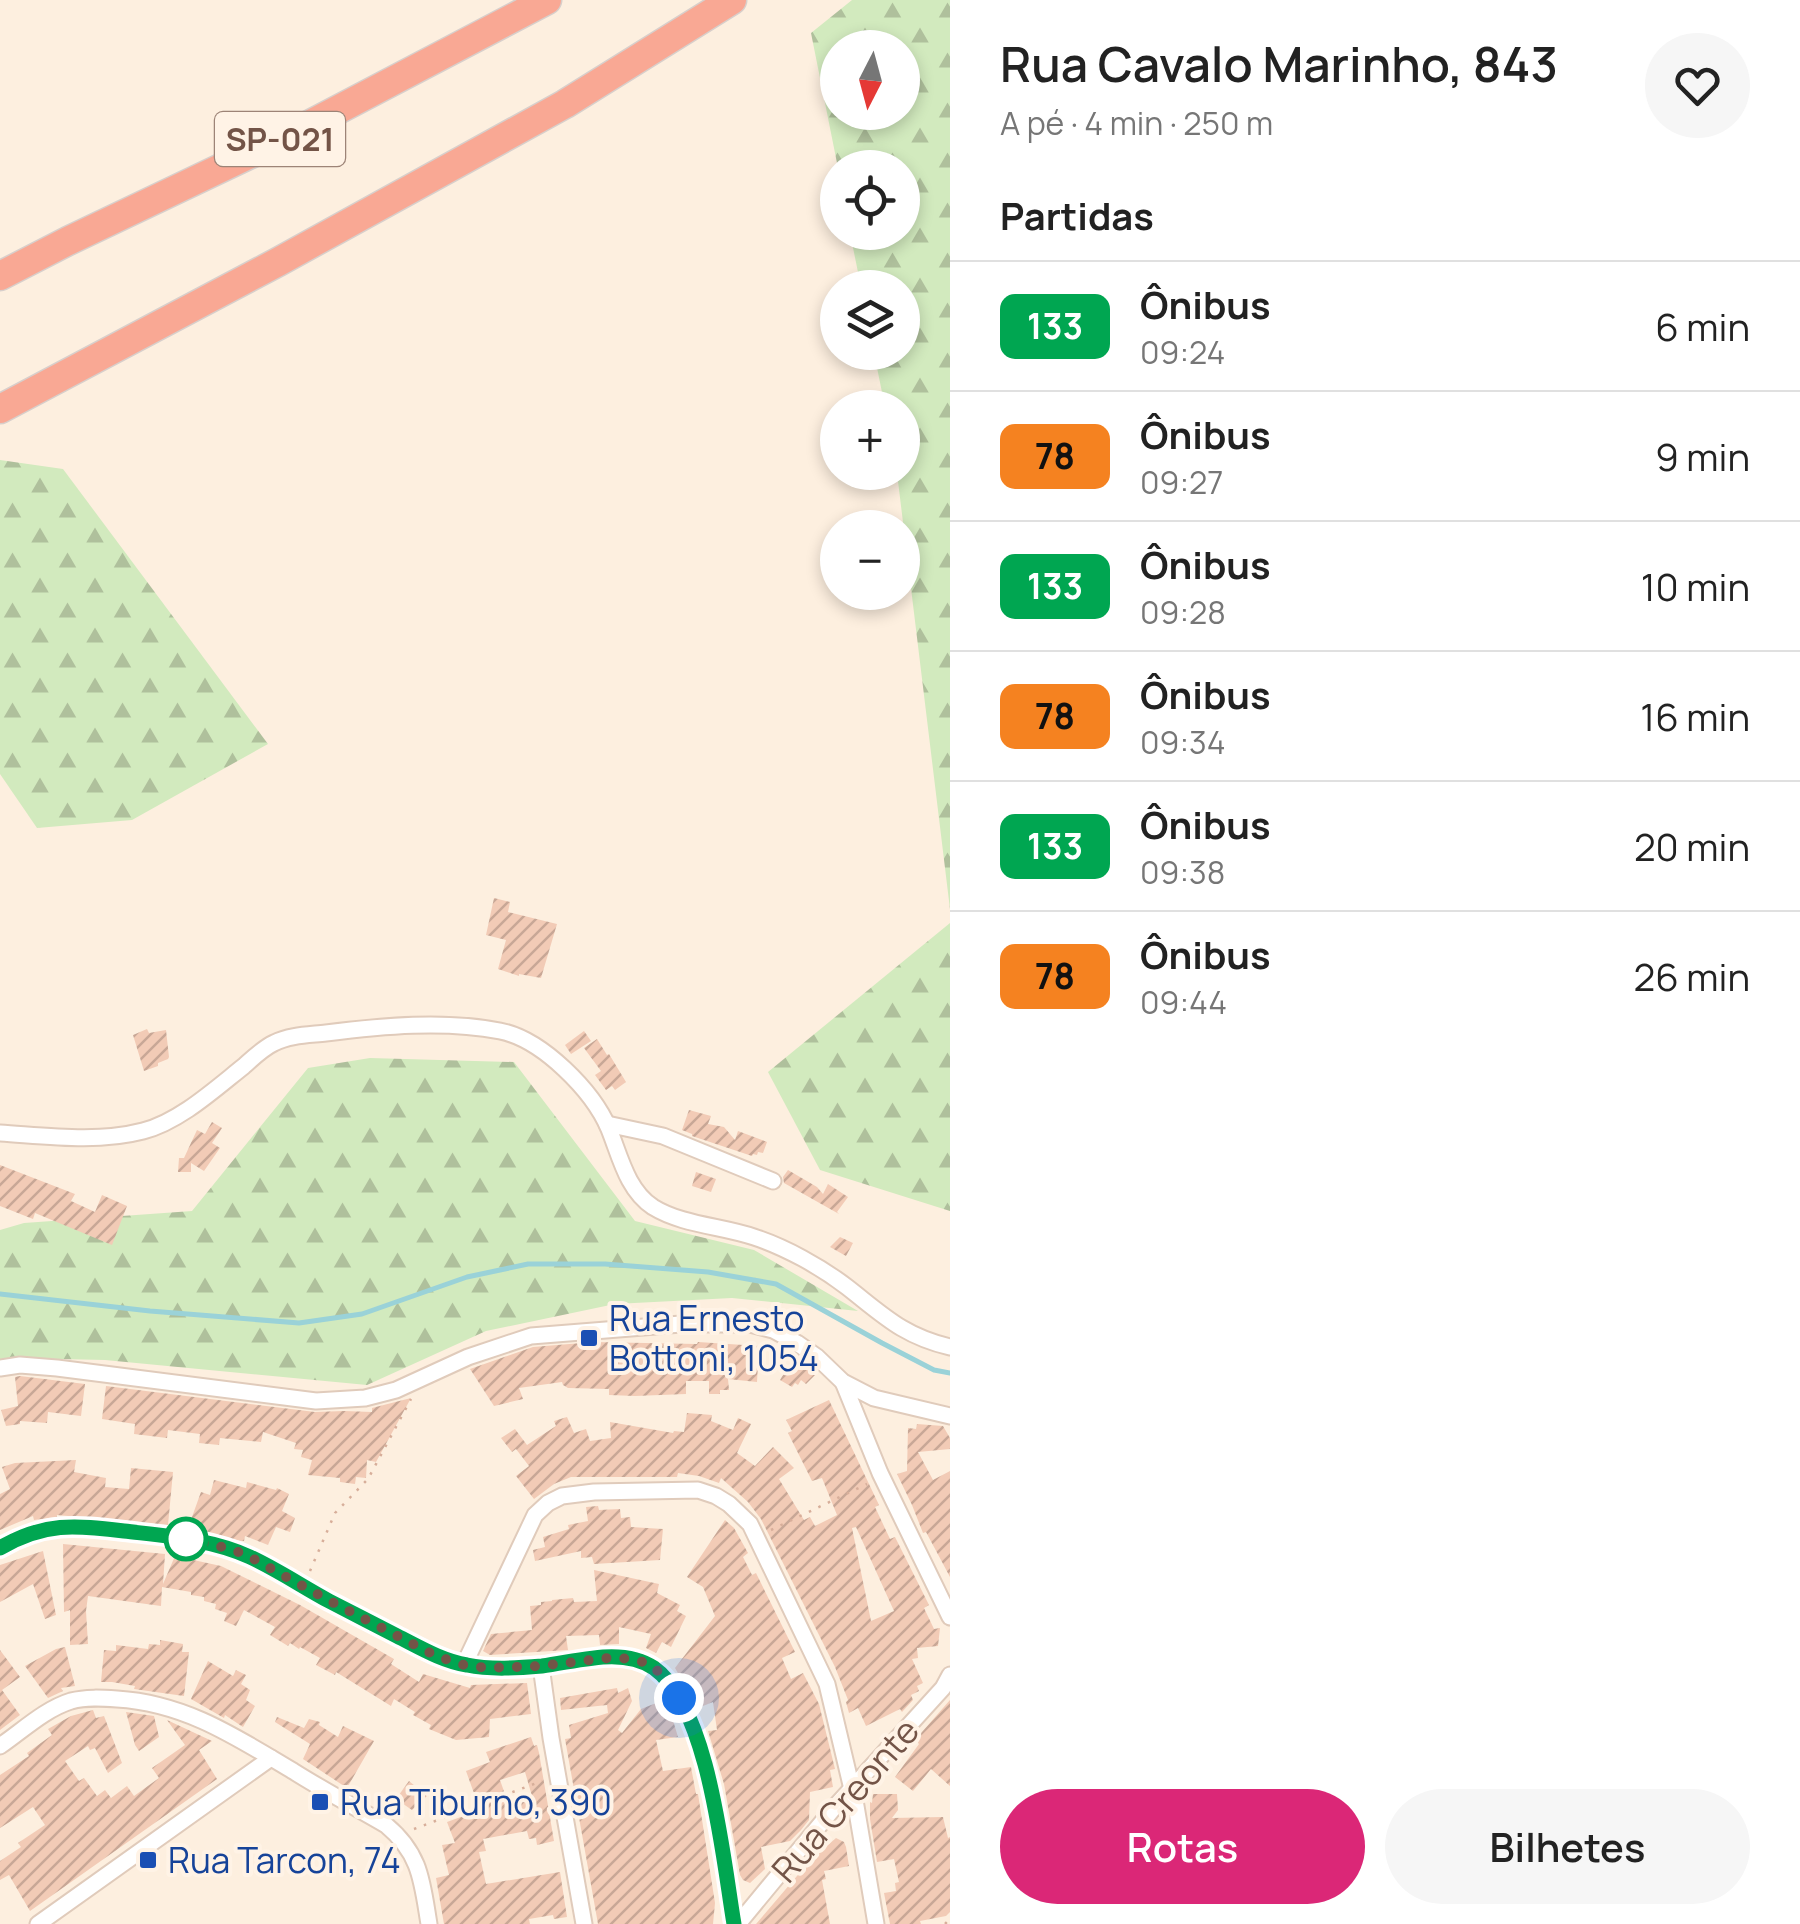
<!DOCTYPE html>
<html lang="pt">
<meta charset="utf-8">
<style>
body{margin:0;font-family:Manrope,sans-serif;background:#f6f6f6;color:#222;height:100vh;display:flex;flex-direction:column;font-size:38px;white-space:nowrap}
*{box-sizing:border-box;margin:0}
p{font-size:32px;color:#767676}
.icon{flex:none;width:55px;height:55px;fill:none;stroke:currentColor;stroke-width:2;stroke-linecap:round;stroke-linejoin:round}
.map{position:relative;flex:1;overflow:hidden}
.drawer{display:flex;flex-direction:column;background:#fff;width:850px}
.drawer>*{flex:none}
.badge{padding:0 20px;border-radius:15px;font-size:35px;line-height:65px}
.needle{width:65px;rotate:186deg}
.controls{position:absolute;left:820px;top:30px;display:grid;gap:20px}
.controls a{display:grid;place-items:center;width:100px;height:100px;border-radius:50%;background:#fff;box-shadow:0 5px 15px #0003;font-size:50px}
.you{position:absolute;width:50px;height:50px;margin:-25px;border:8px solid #fff;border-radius:50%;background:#1a73e8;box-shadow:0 0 0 15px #1a73e833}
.map>.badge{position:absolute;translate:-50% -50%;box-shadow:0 0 0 5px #fff}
h2{padding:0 50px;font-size:38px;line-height:90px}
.round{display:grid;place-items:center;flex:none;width:105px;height:105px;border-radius:52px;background:#f6f6f6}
.headline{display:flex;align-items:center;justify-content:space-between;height:170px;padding:0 50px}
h1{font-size:48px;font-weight:600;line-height:75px}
.primary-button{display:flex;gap:20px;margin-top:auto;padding:20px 50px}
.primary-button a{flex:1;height:115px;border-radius:60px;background:#db2777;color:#fff;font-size:40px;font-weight:600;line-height:115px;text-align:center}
.primary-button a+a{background:#f6f6f6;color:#222}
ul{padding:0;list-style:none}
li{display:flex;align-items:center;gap:30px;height:130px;padding:0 50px;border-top:2px solid #e0e0e0}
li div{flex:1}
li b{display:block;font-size:38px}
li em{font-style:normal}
li .badge{min-width:110px;font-weight:700;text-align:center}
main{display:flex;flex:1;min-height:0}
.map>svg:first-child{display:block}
.forest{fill:url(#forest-firs);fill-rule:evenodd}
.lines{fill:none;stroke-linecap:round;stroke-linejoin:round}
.stream{stroke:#9ad2d8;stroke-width:5}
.building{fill:url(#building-hatch);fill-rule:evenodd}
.minor-casing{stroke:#e0cbbb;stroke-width:19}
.motorway-casing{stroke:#d8cfcb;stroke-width:31}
.path{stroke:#d7ae9a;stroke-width:2.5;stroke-dasharray:2.5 8;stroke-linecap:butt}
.minor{stroke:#fff;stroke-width:15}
.motorway{stroke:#f9a894;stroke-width:28}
.line-casing{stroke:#fff;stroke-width:22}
.line{stroke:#00a651;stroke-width:15}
.walk{stroke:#735447;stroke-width:10;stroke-dasharray:0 18}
.transit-dot{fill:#1a4fb4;stroke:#fff3e6;stroke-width:4}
.stop-dot{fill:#fff;stroke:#00a651;stroke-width:5}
.labels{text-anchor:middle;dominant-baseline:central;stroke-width:8;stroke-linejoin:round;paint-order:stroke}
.shield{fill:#fff3e6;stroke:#9d8477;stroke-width:2.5}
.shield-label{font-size:32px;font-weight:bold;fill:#735447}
.transit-label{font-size:35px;fill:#164399;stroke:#fff3e6;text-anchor:start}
.street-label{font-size:35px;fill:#735447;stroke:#fff3e6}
</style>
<main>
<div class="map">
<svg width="950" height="1924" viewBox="0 0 950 1924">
<defs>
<pattern id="forest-firs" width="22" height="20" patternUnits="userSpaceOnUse" patternTransform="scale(2.5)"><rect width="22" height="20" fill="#d2eabe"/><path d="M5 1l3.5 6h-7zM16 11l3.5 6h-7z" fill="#afc09c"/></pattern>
<pattern id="building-hatch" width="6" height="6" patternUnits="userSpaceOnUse" patternTransform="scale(2.5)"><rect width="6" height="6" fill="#f2cbb6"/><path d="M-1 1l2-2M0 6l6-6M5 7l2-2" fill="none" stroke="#c8a796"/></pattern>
</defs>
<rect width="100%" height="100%" fill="#fdefdf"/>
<g class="forest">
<path d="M852 0H950V909L897 473 902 472V408L885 407 874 353 902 352V288L861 287 850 233 902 232V168H838L811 33ZM838 48H902V112H838Z"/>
<polygon points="0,460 63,469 268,744 132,820 37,828 0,774"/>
<polygon points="950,923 950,1211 820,1170 768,1072"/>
<polygon points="370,1058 514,1062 635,1221 754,1250 858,1311 732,1298 615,1304 486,1331 367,1385 105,1360 13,1358 0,1361 0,1230 24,1223 192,1211 308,1068"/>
</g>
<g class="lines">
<polyline class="stream" points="0,1294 150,1311 299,1323 362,1314 467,1277 528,1264 605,1264 708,1272 776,1284 882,1343 934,1370 950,1373"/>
</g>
<g class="building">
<polygon points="494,898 510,902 508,912 557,924 541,978 519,974 519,976 498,969 506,940 486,935"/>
<polygon points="147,1029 149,1033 166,1030 169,1057 168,1059 158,1063 158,1066 144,1071 133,1035"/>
<polygon points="584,1031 591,1041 571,1054 565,1045"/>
<polygon points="597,1039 607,1055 609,1054 626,1082 615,1090 612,1086 606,1090 595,1075 601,1071 584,1048"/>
<polygon points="689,1110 711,1116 708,1124 724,1127 735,1140 738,1131 767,1142 763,1153 758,1152 757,1155 753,1154 752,1156 692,1136 692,1134 682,1130"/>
<polygon points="212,1122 222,1128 212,1143 220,1148 204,1171 191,1163 191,1172 178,1172 179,1158 184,1158 197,1130 205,1134"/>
<polygon points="0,1165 75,1194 71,1201 95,1212 102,1195 127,1206 112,1245 35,1213 33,1219 0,1206"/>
<polygon points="788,1170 817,1187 823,1194 828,1184 848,1197 837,1212 839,1214 784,1183 783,1177"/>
<polygon points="696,1172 716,1179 711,1192 692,1186"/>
<polygon points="840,1237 853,1243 846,1256 830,1247"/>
<polygon points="594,1342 697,1344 698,1342 759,1346 757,1382 728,1379 729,1390 720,1390 720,1394 709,1394 709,1381 686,1381 686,1394 635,1396 609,1395 609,1389 568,1388 563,1385 562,1382 519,1388 523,1399 494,1406 470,1369 533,1347"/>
<polygon points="794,1357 808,1367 806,1369 815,1375 806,1384 801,1380 798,1385 795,1383 792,1387 780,1380"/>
<polygon points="20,1376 85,1384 81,1416 48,1412 47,1423 20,1421 20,1424 6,1426 1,1410 18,1406 15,1377"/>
<polygon points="106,1386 315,1412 344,1411 372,1412 372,1408 411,1398 376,1462 367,1460 366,1478 356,1477 355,1484 340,1482 340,1478 308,1475 312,1460 301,1457 303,1450 294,1449 296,1443 263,1432 261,1442 220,1438 219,1445 199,1443 200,1434 168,1430 167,1438 134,1434 135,1424 102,1419"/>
<path d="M829 1400 879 1505 875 1507 890 1539 895 1537 929 1605 924 1608 934 1629 940 1628 938 1646 917 1648 918 1658 912 1659 923 1683 917 1686 919 1691 911 1695 913 1700 902 1712 900 1709 866 1726 858 1708 849 1713 846 1702 848 1700 835 1667 761 1519 748 1502 721 1478 719 1483 699 1476 678 1473 677 1477H571L554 1484 534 1499 516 1476 529 1466 516 1449 512 1452 501 1438 515 1429 527 1445 556 1426 554 1421 567 1417 574 1433 586 1429 590 1441 611 1438 610 1422 673 1433 674 1431 684 1432 687 1413 712 1415 711 1421 733 1430 738 1418 751 1424 737 1453 755 1466 773 1447 794 1468 779 1479 804 1520 810 1517 815 1526 837 1515 822 1478 812 1481 788 1433 792 1431 786 1420ZM856 1527 894 1611 871 1621 852 1528Z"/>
<polygon points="917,1424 943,1426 950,1438 950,1449 918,1452 933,1480 950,1471 950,1577 926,1532 923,1533 912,1505 897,1474 907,1471 908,1428 916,1429"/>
<polygon points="76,1460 74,1472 106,1478 105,1487 129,1489 131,1468 173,1472 168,1525 57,1515 57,1517 34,1520 33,1516 0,1530 0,1494 10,1489 2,1467 15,1463"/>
<polygon points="214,1480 246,1488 247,1482 276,1490 277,1488 289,1494 282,1511 295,1518 290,1532 276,1527 268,1545 245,1536 244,1541 241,1541 188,1528 201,1492 210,1495"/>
<polygon points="598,1506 599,1510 620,1509 621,1518 630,1517 631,1527 663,1529 660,1560 594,1564 592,1557 581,1558 581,1551 535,1561 533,1550 545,1547 543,1537 569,1529 568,1525 588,1521 586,1507"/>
<polygon points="725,1520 734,1528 748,1553 743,1557 752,1575 756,1573 795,1652 782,1658 791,1679 803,1673 819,1704 835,1769 830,1770 833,1787 810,1792 809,1820 801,1830 790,1841 761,1847 765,1869 750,1883 743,1880 740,1875 724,1784 708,1731 717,1730 713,1702 698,1708 675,1668 715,1616 703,1587 687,1577"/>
<polygon points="63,1544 165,1554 163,1584 175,1556 221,1566 300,1605 394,1659 391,1664 419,1682 423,1674 470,1688 471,1685 527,1683 531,1714 490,1719 489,1737 456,1740 429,1729 431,1725 413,1715 415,1712 394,1699 391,1706 336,1672 335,1675 316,1665 320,1658 300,1647 299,1649 290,1643 288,1646 270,1635 275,1627 244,1610 236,1626 224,1621 227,1613 215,1609 216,1604 204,1601 204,1597 191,1595 191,1592 162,1587 161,1606 88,1596 86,1611 88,1644 70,1645 70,1610 64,1612"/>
<polygon points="43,1551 56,1615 45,1619 33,1584 0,1602 0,1565"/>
<polygon points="594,1570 659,1584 657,1593 680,1605 677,1611 686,1616 671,1647 662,1642 656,1653 646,1648 651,1634 619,1627 619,1644 600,1645 599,1635 566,1636 568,1650 490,1655 483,1651 491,1634 532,1630 530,1606 541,1605 541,1602 552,1601 552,1600 573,1598 574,1602 597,1601"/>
<polygon points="160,1640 183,1644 182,1652 189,1652 184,1696 134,1689 135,1686 112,1682 101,1682 104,1650 116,1651 116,1645 148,1649 149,1644 160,1645"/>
<polygon points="65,1647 75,1686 61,1688 63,1691 48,1698 25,1666 56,1649"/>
<polygon points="0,1650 20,1677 2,1690 20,1715 0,1730"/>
<polygon points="208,1661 233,1676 236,1670 246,1675 241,1684 250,1690 246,1700 255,1706 243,1727 225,1715 224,1718 191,1699"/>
<polygon points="617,1688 618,1693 628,1688 632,1701 618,1730 622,1733 641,1709 664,1700 672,1717 678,1737 656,1740 663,1771 691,1767 696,1794 698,1794 715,1903 713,1924 598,1924 565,1739 571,1738 569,1725 608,1713 607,1705 561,1710 560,1698"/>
<polygon points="950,1700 950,1786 931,1769 913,1791 895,1777 919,1744 915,1740"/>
<polygon points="93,1710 96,1718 104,1716 122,1763 108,1773 95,1748 90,1750 88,1746 65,1761 79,1781 84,1778 97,1796 105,1790 111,1798 127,1786 134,1796 159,1778 152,1768 185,1745 167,1720 212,1741 199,1750 217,1779 30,1911 9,1875 0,1880 0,1861 21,1847 18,1843 45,1825 33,1807 0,1828 0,1775 29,1756 27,1753 52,1735 48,1729 71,1716"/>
<polygon points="126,1712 154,1716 159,1737 139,1751 135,1745"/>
<polygon points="277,1717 304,1728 309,1719 320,1722 319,1725 338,1737 343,1726 374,1741 347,1788 303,1759 310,1744 275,1722"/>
<path d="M531 1737 534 1746 537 1745 539 1753 554 1841 537 1845 536 1838 529 1839 527 1831 483 1839 486 1851 479 1852 486 1884 560 1872 567 1917 554 1919 553 1915 529 1919 530 1924H444L436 1878 449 1875 442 1845 455 1843 447 1822 480 1810 466 1771 490 1762 486 1752ZM525 1772 532 1796 507 1800 500 1780Z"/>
<polygon points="409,1781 427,1796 412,1810 396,1799"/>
<polygon points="873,1794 897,1794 898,1810 892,1818 943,1817 948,1838 950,1837 950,1912 946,1916 920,1921 921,1924 890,1924 884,1893 896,1891 895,1883 899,1882 894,1859 877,1862 870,1819 870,1802 872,1803"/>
<polygon points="836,1838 844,1842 846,1847 849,1866 824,1871 826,1879 822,1880 830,1924 756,1924 820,1849 821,1851"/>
</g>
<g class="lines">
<g class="minor-casing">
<g id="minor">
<polyline points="607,1124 663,1136 773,1181"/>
<path d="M0 1133C47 1136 97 1143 143 1131 179 1122 215 1089 244 1066 253 1058 263 1048 274 1043 290 1035 309 1035 326 1033 382 1026 444 1020 500 1031 542 1039 593 1091 609 1129 620 1156 627 1190 653 1207 682 1225 722 1226 754 1237 785 1247 821 1267 847 1287 883 1315 903 1336 950 1347"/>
<polyline points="0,1368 20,1365 57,1368 316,1401 365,1398 396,1390 468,1357 531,1336 681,1324 750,1324 773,1330 797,1343 817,1357 843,1382 874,1398 950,1416"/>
<polyline points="843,1382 880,1473 950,1617"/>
<path d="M0 1548C42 1522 77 1526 124 1531 166 1536 211 1539 250 1557 278 1569 303 1587 329 1601 352 1613 374 1624 397 1636 419 1647 442 1661 467 1665 491 1670 518 1668 542 1666 577 1662 622 1646 653 1668 709 1708 723 1859 734 1924"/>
<polyline points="464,1665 535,1515 548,1503 562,1496 594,1492 698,1490 716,1496 729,1504 750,1524 827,1684 856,1806 876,1924"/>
<polyline points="541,1666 551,1738 584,1924"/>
<path d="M0 1746C22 1731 45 1709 71 1701 86 1697 102 1698 117 1699 185 1703 236 1737 293 1771 323 1790 355 1807 386 1825 421 1854 422 1882 429 1924"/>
<polyline points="38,1924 271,1758"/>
<polyline points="738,1924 833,1809 943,1688 950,1675"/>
</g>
</g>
<g class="motorway-casing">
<g id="motorway">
<polyline points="0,276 68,241 286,137 547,0"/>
<polyline points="0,409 278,262 565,104 732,0"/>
</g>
</g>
<g class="path">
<polyline points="771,1530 867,1484"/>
<polyline points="310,1571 335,1513 368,1479 411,1399"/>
<polyline points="414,1829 542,1781"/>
<polyline points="945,1924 950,1919"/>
</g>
<use href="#minor" class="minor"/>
<use href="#motorway" class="motorway"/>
</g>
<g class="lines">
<g class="line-casing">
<path id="line" d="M0 1548C44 1522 75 1525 124 1531 166 1536 211 1539 250 1557 278 1570 303 1587 329 1601 352 1613 374 1624 397 1636 419 1647 442 1661 467 1665 491 1670 518 1668 542 1666 576 1662 622 1646 654 1668 709 1707 723 1859 734 1924"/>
</g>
<use href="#line" class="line"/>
<polyline class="walk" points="186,1539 231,1549 250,1557 328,1600 436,1656 464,1665 488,1668 541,1666 616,1657 643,1662 656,1669 679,1698"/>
</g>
<g class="transit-dot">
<rect x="579" y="1328" width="20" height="20" rx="5"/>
<rect x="310" y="1792" width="20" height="20" rx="5"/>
<rect x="138" y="1850" width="20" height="20" rx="5"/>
</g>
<circle class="stop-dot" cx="186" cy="1539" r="20"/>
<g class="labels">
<rect class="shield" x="215" y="112" width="130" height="54" rx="8"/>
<g class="shield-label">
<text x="280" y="139">SP-021</text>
</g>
<g class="transit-label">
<text x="609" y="1318">Rua Ernesto<tspan x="609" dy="40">Bottoni, 1054</tspan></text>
<text x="340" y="1802">Rua Tiburno, 390</text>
<text x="168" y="1860">Rua Tarcon, 74</text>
</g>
<g class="street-label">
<text transform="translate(845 1800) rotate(-49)">Rua Creonte</text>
</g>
</g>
</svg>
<div class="controls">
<a><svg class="needle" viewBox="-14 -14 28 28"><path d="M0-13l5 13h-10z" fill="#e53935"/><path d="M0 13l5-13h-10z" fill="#767676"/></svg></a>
<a><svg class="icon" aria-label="locate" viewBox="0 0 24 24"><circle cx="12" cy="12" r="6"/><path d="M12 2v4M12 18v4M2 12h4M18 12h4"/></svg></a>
<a><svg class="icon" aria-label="layers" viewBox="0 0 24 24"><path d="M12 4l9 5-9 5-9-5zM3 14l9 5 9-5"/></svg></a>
<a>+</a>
<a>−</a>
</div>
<div class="you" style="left:679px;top:1698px"></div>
</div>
<section class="drawer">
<div class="headline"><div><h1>Rua Cavalo Marinho, 843</h1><p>A pé · 4 min · 250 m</p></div><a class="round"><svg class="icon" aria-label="heart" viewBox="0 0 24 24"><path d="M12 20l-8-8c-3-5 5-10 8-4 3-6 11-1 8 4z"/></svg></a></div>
<h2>Partidas</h2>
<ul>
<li><span class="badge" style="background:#00a651;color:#fff">133</span><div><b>Ônibus</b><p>09:24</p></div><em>6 min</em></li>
<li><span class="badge" style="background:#f58220;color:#111">78</span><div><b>Ônibus</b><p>09:27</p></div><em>9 min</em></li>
<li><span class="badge" style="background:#00a651;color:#fff">133</span><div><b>Ônibus</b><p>09:28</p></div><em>10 min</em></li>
<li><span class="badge" style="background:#f58220;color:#111">78</span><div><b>Ônibus</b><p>09:34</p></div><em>16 min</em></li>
<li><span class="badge" style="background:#00a651;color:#fff">133</span><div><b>Ônibus</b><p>09:38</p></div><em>20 min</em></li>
<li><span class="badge" style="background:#f58220;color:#111">78</span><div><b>Ônibus</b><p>09:44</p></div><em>26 min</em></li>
</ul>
<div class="primary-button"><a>Rotas</a><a>Bilhetes</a></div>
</section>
</main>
